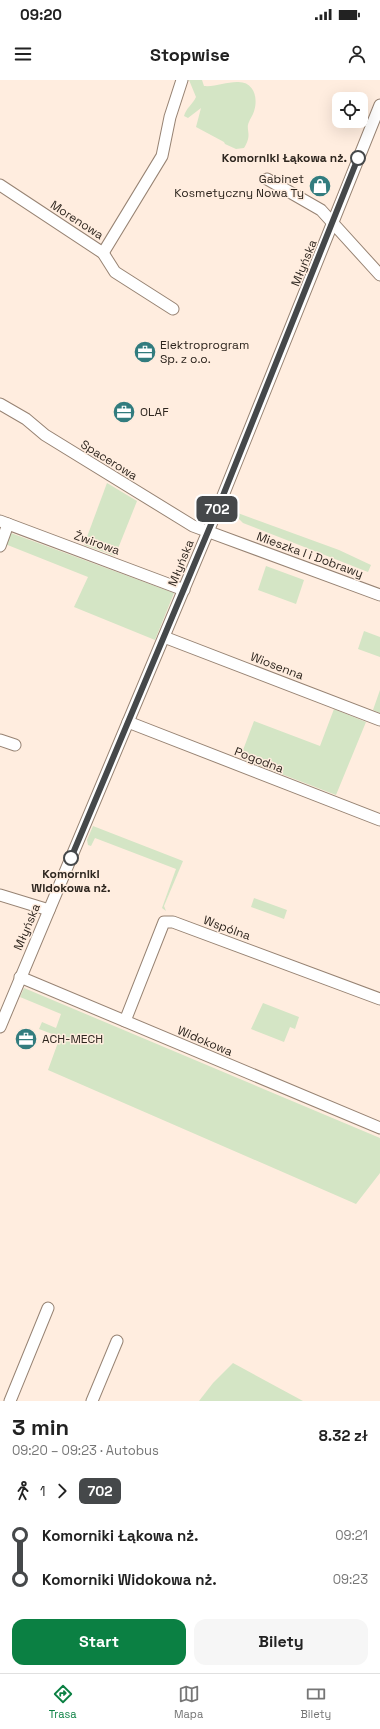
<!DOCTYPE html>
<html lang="pl">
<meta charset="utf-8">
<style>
body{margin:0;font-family:"Space Grotesk",sans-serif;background:#f6f6f6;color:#222;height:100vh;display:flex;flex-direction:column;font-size:15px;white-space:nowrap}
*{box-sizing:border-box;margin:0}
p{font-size:13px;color:#767676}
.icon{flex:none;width:22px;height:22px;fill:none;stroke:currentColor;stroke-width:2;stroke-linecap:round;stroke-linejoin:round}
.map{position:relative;height:1321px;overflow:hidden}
.side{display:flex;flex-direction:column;background:#fff;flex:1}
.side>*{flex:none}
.badge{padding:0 8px;border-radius:6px;font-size:14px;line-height:26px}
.tools{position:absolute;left:332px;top:12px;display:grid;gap:8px}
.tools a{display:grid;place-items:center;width:36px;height:36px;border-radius:8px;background:#fff;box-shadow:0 4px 16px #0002;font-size:20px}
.map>.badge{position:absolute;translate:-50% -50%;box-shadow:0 0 0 2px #fff}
.legs{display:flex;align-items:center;gap:6px;height:44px;padding:0 12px;font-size:13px}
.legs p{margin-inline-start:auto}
.head{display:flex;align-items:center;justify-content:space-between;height:68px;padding:0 12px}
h1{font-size:22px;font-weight:700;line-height:30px}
.primary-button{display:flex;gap:8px;margin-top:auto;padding:8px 12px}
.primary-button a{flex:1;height:46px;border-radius:12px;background:#0b8043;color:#fff;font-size:16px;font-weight:700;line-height:46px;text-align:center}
.primary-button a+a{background:#f6f6f6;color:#222}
ul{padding:0 12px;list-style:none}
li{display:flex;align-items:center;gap:14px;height:44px;font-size:15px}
li i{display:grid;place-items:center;width:6px;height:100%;margin:0 5px;background:currentColor}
li i::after{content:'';width:10px;height:10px;margin:-5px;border:3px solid;border-radius:50%;background:#fff}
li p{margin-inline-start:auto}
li:first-child i{background:linear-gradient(#0000 50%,currentColor 0)}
li:last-child i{background:linear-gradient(currentColor 50%,#0000 0)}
.status{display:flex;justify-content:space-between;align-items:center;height:28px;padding:0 20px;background:#fff;direction:ltr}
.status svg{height:11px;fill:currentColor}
header{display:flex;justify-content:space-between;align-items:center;height:52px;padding:0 12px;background:#fff;font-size:18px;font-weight:700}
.tab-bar{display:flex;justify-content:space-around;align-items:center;height:56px;border-top:1px solid #e0e0e0;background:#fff;font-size:11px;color:#767676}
.tab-bar a{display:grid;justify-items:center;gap:2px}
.tab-bar .on{color:#0b8043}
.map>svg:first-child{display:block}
.green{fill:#d4e5c5}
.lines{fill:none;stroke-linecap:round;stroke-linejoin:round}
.street-casing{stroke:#978373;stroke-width:13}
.street{stroke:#fff;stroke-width:11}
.line-1-casing{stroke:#fff;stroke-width:9}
.line-1{stroke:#45484a;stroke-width:6}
.stop-1-dot{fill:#fff;stroke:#45484a;stroke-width:2}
.labels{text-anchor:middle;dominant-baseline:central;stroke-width:3;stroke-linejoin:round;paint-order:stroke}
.stop-label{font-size:12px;font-weight:bold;fill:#2e261f;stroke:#ffeddf;text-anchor:end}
.poi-label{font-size:12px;fill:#2e261f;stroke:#ffeddf;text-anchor:start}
.street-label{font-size:12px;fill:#2e261f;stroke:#ffeddf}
</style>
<div class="status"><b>09:20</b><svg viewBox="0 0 49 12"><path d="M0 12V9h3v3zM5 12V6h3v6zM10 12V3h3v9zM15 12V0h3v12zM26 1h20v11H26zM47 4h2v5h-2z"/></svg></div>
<header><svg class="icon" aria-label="menu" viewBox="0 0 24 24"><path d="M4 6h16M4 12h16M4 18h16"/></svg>Stopwise<svg class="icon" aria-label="person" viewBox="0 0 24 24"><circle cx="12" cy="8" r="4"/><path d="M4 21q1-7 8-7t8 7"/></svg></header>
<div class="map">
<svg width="380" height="1321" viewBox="0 0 380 1321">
<rect width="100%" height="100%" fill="#ffeddf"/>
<g class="green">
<path d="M189 0H202L204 6C215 7 226 2 237 2 255 1 259 20 253 34 252 36 250 39 249 42 245 50 253 54 244 68L236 69 225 64 224 62 196 47 201 28 188 38 184 36C186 28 193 24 196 17Z"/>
<polygon points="107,403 137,421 115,476 84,465"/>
<polygon points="235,432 339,470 371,485 368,492 243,443 237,437"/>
<polygon points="0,449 174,513 155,560 74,527 88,497 0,462"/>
<polygon points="266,486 304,500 296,524 258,510"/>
<polygon points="364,551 380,557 380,577 358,569"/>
<polygon points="380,610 380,633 373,630"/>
<polygon points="334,629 366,642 336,715 240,678 254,641 320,666"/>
<polygon points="93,746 183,781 164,826 166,831 162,828 176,789 95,758 91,766 88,765 87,760"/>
<polygon points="254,818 287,830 284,839 251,827"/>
<polygon points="24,908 380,1058 380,1093 356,1124 48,990 60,957 39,949 42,942 56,948 61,934 20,917"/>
<polygon points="263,923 299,937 295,949 290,947 284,962 251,949"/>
<polygon points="233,1283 303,1321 199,1321 213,1303"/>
</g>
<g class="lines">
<g class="street-casing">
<g id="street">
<polyline points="267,99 321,130 380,195"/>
<polyline points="0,105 103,173 115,192 173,229"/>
<polyline points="103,173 162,76 170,37 182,0"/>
<polyline points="0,324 26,339 45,355 193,446 380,515"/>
<polyline points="0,441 184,510"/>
<polyline points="0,466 8,444"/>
<polyline points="164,557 380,640"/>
<polyline points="128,642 380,740"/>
<polyline points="0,660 15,665"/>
<polyline points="0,815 49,830"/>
<polyline points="20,897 380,1048"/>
<polyline points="125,941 164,842 173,842 380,919"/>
<polyline points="0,947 220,423 380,25"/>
<polyline points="10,1321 48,1228"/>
<polyline points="92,1321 117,1261"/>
</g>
</g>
<use href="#street" class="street"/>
</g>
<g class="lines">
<g class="line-1-casing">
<polyline id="line-1" points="71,778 220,423 358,78"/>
</g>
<use href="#line-1" class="line-1"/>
</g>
<defs>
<g id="shop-disc" transform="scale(1.15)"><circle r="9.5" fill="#327c7e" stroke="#ffeddf"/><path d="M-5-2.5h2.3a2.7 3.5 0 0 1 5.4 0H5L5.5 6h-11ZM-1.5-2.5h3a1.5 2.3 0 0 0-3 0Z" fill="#fff"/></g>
<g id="office-disc" transform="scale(1.15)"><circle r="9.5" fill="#327c7e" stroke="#ffeddf"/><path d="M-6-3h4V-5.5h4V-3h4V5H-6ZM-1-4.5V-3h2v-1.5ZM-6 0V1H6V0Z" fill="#fff"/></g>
</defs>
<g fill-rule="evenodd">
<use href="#shop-disc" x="320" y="106"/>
<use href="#office-disc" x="145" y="272"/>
<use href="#office-disc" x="124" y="332"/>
<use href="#office-disc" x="26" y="959"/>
</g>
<g class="stop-1-dot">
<circle cx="358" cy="78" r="7"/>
<circle cx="71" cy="778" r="7"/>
</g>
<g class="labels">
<g class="stop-label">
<text x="347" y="78">Komorniki Łąkowa nż.</text>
<text x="71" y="794" text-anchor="middle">Komorniki<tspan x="71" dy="14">Widokowa nż.</tspan></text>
</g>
<g class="poi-label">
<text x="304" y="99" text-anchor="end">Gabinet<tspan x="304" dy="14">Kosmetyczny Nowa Ty</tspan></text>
<text x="160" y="265">Elektroprogram<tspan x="160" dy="14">Sp. z o.o.</tspan></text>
<text x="140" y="332">OLAF</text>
<text x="42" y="959">ACH-MECH</text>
</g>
<g class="street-label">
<text transform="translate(77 140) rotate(33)">Morenowa</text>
<text transform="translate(304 183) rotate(-68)">Młyńska</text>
<text transform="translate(109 380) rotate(32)">Spacerowa</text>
<text transform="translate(97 463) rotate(20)">Żwirowa</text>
<text transform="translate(310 475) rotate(20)">Mieszka I i Dobrawy</text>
<text transform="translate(181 483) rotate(-68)">Młyńska</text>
<text transform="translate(277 586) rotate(21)">Wiosenna</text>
<text transform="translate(259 680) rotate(21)">Pogodna</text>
<text transform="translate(27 847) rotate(-67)">Młyńska</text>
<text transform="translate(227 848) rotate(20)">Wspólna</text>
<text transform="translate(205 961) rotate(23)">Widokowa</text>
</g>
</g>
</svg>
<div class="tools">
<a><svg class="icon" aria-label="locate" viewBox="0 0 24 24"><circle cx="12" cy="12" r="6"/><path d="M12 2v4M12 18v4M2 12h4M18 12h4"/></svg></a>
</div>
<b class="badge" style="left:217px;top:429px;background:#45484a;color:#fff">702</b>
</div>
<section class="side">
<div class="head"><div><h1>3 min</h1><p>09:20 – 09:23 · Autobus</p></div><b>8.32 zł</b></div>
<div class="legs"><svg class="icon" aria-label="walk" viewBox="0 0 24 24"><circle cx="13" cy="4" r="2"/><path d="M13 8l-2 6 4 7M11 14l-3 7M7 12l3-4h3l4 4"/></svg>1<svg class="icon" aria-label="forward" viewBox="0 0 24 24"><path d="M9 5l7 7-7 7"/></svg><b class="badge" style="background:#45484a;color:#fff">702</b></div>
<ul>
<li><i style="color:#45484a"></i><b>Komorniki Łąkowa nż.</b><p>09:21</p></li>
<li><i style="color:#45484a"></i><b>Komorniki Widokowa nż.</b><p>09:23</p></li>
</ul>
<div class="primary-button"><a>Start</a><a>Bilety</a></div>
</section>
<nav class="tab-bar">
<a class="on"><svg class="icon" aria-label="directions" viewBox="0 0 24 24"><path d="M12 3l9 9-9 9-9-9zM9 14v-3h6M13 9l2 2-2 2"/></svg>Trasa</a>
<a><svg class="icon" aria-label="map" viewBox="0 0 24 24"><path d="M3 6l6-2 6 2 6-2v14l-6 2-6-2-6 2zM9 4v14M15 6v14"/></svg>Mapa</a>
<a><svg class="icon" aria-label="tickets" viewBox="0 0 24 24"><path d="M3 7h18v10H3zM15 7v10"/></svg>Bilety</a>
</nav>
